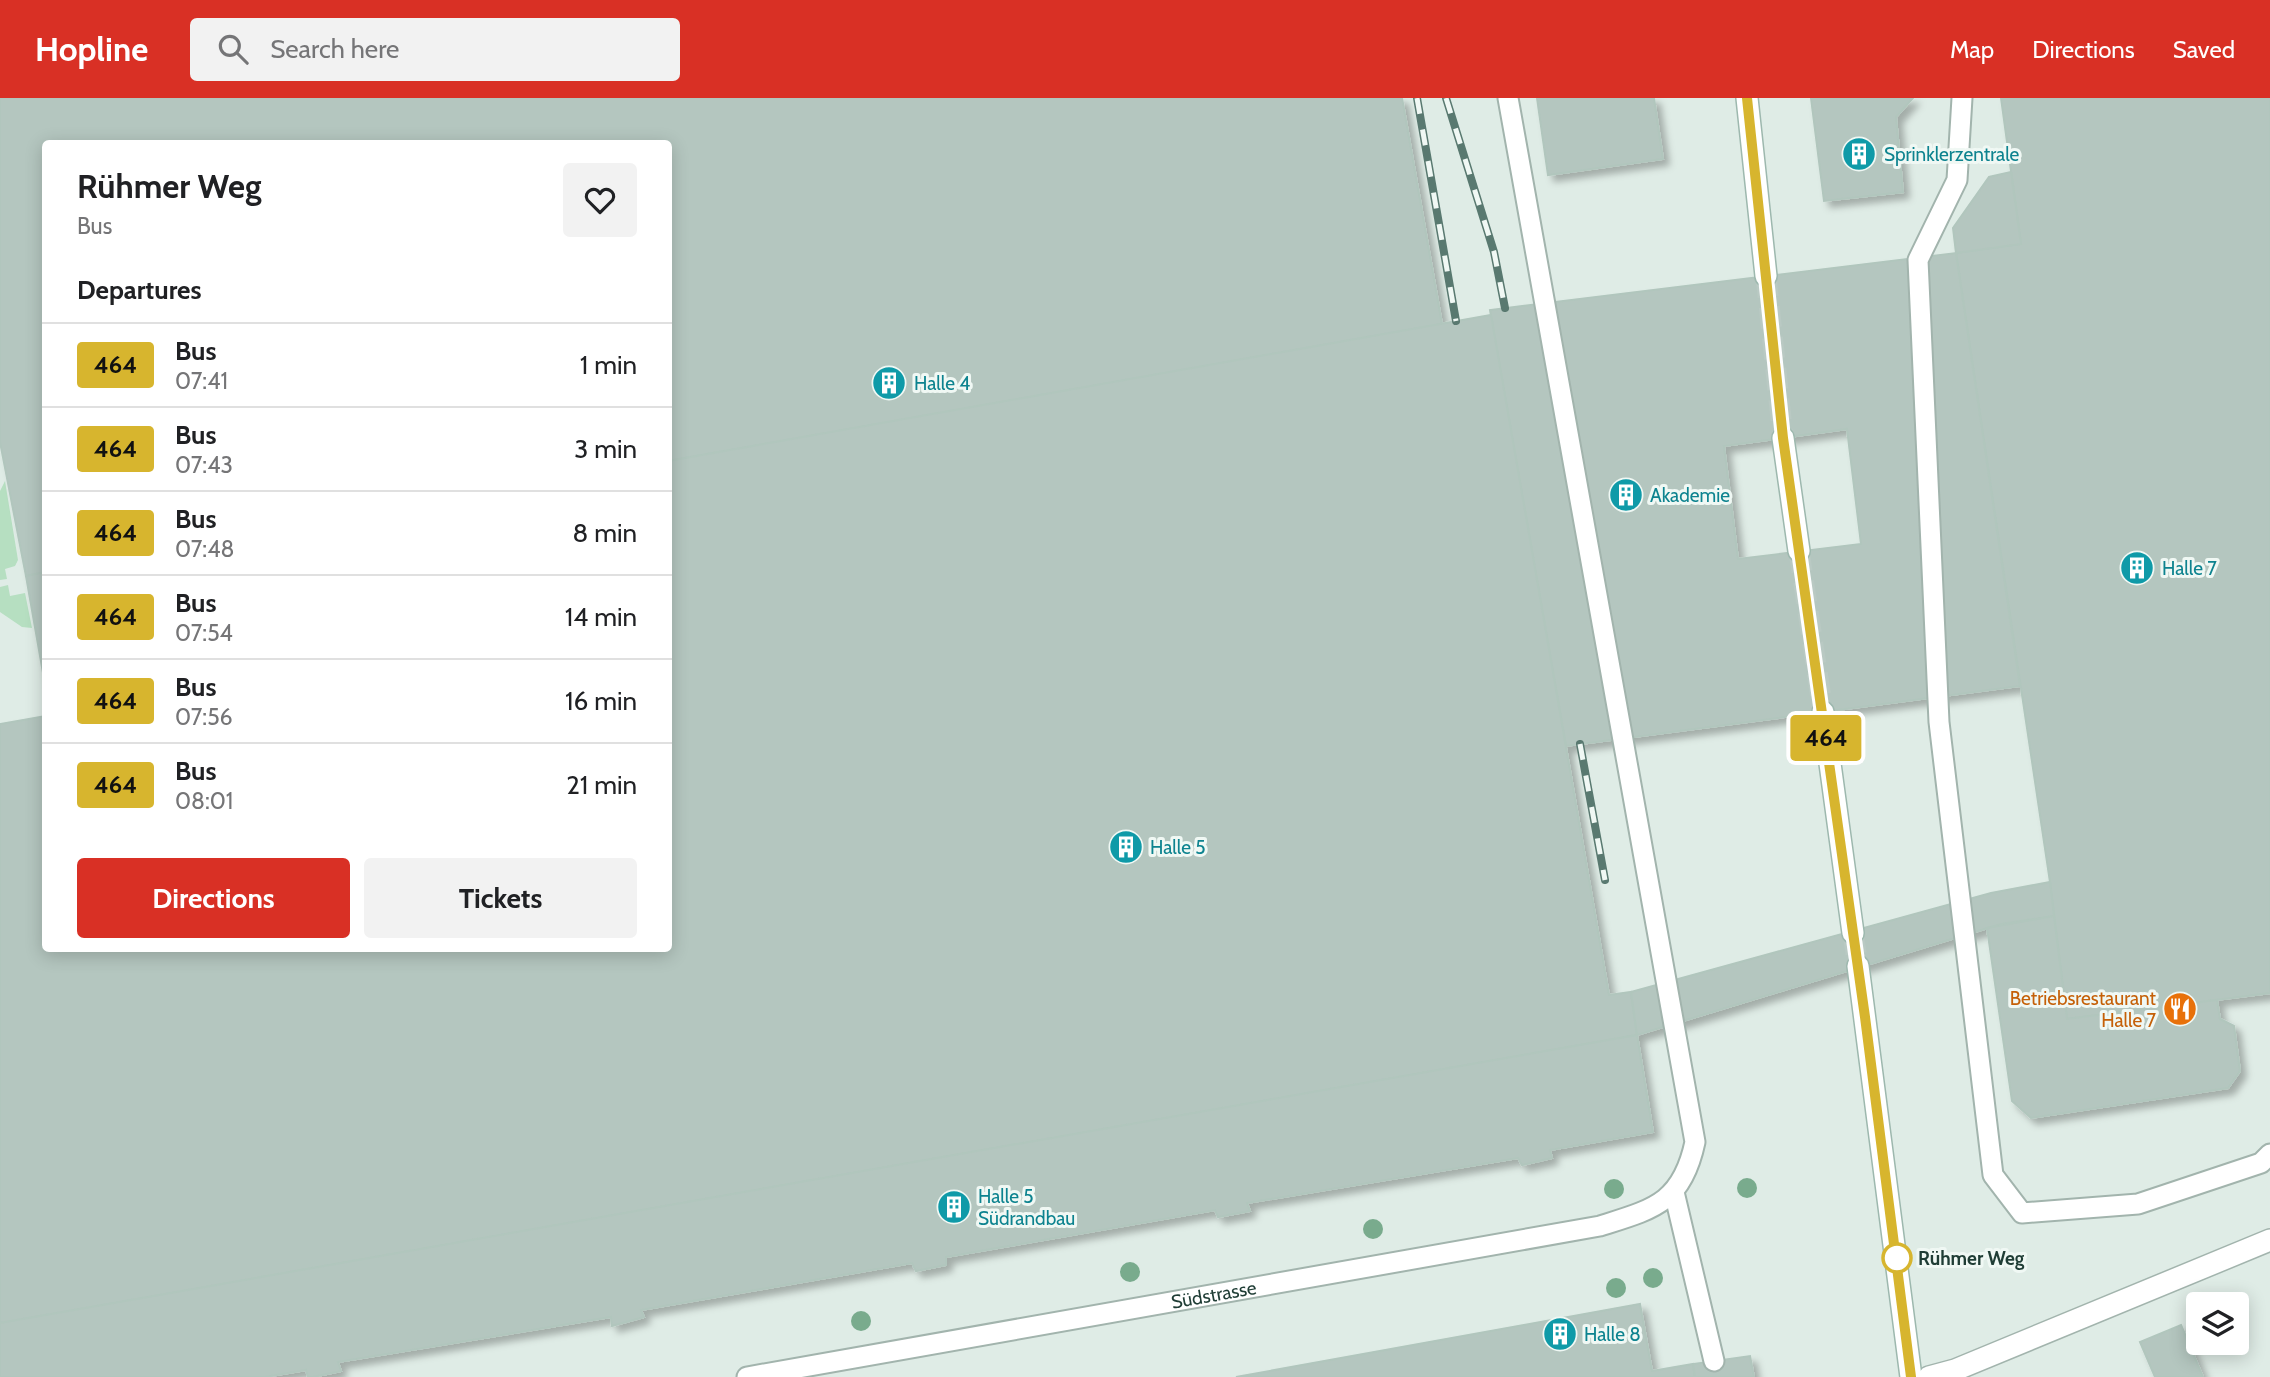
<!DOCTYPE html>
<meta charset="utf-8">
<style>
body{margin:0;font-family:Cabin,sans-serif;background:#f2f2f2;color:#202124;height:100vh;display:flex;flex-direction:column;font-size:26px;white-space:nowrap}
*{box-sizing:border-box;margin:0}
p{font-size:23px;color:#757577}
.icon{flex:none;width:38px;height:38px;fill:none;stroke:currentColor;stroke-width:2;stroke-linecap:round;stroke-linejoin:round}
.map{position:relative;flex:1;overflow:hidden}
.sheet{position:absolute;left:42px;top:42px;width:630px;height:812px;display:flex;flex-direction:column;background:#fff;border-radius:7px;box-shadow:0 4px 18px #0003}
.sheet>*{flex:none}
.badge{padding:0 14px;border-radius:5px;font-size:24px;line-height:46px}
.tools{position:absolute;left:2186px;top:1194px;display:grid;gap:14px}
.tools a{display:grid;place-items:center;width:63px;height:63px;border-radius:7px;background:#fff;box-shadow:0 4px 18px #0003;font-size:35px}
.map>.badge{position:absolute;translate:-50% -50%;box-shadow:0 0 0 4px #fff}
h2{padding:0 35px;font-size:26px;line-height:63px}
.round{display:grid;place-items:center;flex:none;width:74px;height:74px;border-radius:7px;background:#f2f2f2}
.headline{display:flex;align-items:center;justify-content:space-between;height:119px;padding:0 35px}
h1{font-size:33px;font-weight:700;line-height:52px}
.cta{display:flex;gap:14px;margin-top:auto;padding:14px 35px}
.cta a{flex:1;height:80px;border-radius:7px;background:#d93025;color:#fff;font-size:28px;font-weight:700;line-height:80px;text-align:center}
.cta a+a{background:#f2f2f2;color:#202124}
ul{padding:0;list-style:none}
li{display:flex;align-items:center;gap:21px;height:84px;padding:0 35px;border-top:2px solid #e0e0e0}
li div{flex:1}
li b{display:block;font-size:26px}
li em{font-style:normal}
li .badge{min-width:77px;font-weight:700;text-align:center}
header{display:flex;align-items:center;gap:42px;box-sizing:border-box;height:98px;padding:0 35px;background:#d93025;color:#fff}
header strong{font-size:33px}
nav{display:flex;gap:38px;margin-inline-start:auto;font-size:24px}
.search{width:490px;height:63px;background:#f2f2f2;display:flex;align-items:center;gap:18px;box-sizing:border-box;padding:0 24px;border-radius:7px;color:#757577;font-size:26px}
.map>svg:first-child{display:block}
.green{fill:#b6dfc1}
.building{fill:#b4c6bf;stroke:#b1c6bd;stroke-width:2;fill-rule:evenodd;filter:url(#shadow)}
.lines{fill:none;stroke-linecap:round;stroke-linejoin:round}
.street-tunnel{stroke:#b9c9c3;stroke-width:21;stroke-dasharray:21 10;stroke-linecap:butt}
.secondary-tunnel{stroke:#b9c9c3;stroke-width:21;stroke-dasharray:21 10;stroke-linecap:butt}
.lane-casing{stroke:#a2b4ad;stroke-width:23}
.street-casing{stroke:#a2b4ad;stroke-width:24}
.secondary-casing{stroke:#9db8ae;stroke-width:24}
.lane{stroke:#fff;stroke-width:19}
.street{stroke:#fff;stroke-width:21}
.secondary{stroke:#fff;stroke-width:21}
.rail-casing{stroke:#597970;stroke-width:8}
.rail{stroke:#f0f8f4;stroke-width:5;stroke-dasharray:16;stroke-linecap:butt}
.tree{fill:#79ab8d}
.line-casing{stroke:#fff;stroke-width:16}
.line{stroke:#d7b52e;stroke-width:10}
.stop-dot{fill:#fff;stroke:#d7b52e;stroke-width:3.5}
.labels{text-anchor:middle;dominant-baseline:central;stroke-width:6;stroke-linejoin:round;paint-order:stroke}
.culture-label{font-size:19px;fill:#0d838f;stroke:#f0f8f4;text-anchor:start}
.food-label{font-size:19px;fill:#c56008;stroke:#f0f8f4;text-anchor:end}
.stop-label{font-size:19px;font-weight:bold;fill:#1f3d35;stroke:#f0f8f4;text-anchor:start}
.street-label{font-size:19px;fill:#1f3d35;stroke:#f0f8f4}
</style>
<header>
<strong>Hopline</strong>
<div class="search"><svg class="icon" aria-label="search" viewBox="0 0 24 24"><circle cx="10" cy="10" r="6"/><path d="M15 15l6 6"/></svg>Search here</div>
<nav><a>Map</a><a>Directions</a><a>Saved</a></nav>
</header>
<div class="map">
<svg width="2270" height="1279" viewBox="0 0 2270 1279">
<defs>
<filter id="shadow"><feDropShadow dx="6" dy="6" stdDeviation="3.5" flood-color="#0004"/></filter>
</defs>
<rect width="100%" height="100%" fill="#dfece6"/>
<g class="green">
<polygon points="5,383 18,462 15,468 5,471 7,481 0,482 0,393"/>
<polygon points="8,487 10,498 25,495 32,530 22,529 0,514 0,489"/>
</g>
<g class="building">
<polygon points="0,0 1402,0 1442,226 668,363 668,46 46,46 46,474 26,478 0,344"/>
<polygon points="1537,0 1654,0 1663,61 1548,77"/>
<polygon points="1811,0 1913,0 1896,19 1903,94 1824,103"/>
<polygon points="2001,0 2270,0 2270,895 2067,921 2050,784 1956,155 2021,146"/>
<polygon points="2011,74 2021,146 1956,155 1953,130 1989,79"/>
<path d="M1956 155 2020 588 1566 648 1490 212ZM1847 331 1861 446 1738 461 1724 348Z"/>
<polygon points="1491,217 1609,897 1631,894 1637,937 0,1225 0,626 46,618 46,850 668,850 668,363"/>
<polygon points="46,474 46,592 26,478"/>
<polygon points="2050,784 2054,818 2001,826 1637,937 1631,894 1991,795"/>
<polygon points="2054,818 2067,921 2217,902 2220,921 2234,928 2240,973 2228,990 2031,1020 2012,1003 1987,830"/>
<polygon points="1637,937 1653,1034 1550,1052 1552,1060 1522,1067 1518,1060 1247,1105 1250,1113 1218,1119 1215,1112 946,1159 946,1167 916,1173 912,1165 641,1212 644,1219 612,1228 611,1219 338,1264 341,1273 313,1279 308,1279 306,1272 265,1279 0,1279 0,1225"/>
<polygon points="1640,1206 1652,1273 1693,1266 1695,1279 1236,1279"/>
<polygon points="2181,1227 2203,1279 2155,1279 2140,1244"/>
<polygon points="1750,1258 1754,1279 1695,1279 1693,1266"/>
</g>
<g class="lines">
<polyline class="street-tunnel" points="1853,835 1858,868"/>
<g class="secondary-tunnel">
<polyline points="1766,178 1783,340"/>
<polyline points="1799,453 1823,614"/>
</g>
<g class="lane-casing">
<g id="lane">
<polyline points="1962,0 1957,82 1918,162 1939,624 1993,1077 2022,1115 2138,1106 2261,1065 2270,1056"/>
<polyline points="1674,1094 1714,1263"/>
<path id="s1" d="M747 1279 1600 1128C1654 1111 1682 1105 1695 1044L1508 0"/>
</g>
</g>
<g class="street-casing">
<polyline id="street" points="1929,1279 1955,1272 2270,1142"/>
</g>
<g class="secondary-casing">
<g id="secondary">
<polyline points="1747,0 1766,178"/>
<polyline points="1783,340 1799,453"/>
<polyline points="1823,614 1853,835"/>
<polyline points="1858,868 1911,1279"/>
</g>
</g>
<use href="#lane" class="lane"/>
<use href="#street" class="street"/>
<use href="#secondary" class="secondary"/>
<g class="rail-casing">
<g id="rail">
<polyline points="1417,0 1456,223"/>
<polyline points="1446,0 1494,154 1505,210"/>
<polyline points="1580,646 1605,782"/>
</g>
</g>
<use href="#rail" class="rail"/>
</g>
<g class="tree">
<circle cx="1747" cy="1090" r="10"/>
<circle cx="1614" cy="1091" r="10"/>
<circle cx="1373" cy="1131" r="10"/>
<circle cx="1130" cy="1174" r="10"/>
<circle cx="1653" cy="1180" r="10"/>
<circle cx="1616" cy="1190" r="10"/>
<circle cx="861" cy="1223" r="10"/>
</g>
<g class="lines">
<g class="line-casing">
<polyline id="line" points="1747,0 1783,340 1865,919 1911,1279"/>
</g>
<use href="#line" class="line"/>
</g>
<defs>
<g id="building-disc" transform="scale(1.75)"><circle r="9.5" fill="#0f9aa8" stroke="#f0f8f4"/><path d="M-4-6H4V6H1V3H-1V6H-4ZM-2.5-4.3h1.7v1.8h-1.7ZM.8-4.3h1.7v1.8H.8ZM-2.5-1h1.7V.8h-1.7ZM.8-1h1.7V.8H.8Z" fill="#fff"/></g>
<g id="restaurant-disc" transform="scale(1.75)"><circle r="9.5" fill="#e8710a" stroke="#f0f8f4"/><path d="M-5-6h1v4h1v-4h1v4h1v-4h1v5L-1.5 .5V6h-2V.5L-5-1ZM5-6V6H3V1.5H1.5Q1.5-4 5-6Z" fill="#fff"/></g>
</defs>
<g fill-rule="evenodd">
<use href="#building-disc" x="1859" y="56"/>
<use href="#building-disc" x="889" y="285"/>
<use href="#building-disc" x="1626" y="397"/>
<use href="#building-disc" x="2137" y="470"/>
<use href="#building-disc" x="1126" y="749"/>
<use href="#restaurant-disc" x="2180" y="911"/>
<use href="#building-disc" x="954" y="1109"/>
<use href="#building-disc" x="1560" y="1236"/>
</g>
<circle class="stop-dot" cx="1897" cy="1160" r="14"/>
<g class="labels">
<g class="culture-label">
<text x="1884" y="56">Sprinklerzentrale</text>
<text x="914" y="285">Halle 4</text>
<text x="1650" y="397">Akademie</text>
<text x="2162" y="470">Halle 7</text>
<text x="1150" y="749">Halle 5</text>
<text x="978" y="1098">Halle 5<tspan x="978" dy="22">Südrandbau</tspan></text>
<text x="1584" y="1236">Halle 8</text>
</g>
<g class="food-label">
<text x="2156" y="900">Betriebsrestaurant<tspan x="2156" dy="22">Halle 7</tspan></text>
</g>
<g class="stop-label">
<text x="1918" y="1160">Rühmer Weg</text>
</g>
<g class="street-label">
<text stroke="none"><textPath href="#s1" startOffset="474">Südstrasse</textPath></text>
</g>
</g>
</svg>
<div class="tools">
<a><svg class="icon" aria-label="layers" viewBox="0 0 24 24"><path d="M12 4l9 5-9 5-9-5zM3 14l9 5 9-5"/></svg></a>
</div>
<b class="badge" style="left:1826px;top:640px;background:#d7b52e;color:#111">464</b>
<section class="sheet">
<div class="headline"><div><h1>Rühmer Weg</h1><p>Bus</p></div><a class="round"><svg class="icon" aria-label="heart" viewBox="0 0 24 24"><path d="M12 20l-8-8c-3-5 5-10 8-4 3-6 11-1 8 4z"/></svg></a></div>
<h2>Departures</h2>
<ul>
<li><span class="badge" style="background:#d7b52e;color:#111">464</span><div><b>Bus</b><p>07:41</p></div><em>1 min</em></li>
<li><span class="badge" style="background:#d7b52e;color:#111">464</span><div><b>Bus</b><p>07:43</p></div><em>3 min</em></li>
<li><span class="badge" style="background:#d7b52e;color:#111">464</span><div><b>Bus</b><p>07:48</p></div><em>8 min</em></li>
<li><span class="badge" style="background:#d7b52e;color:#111">464</span><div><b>Bus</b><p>07:54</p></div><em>14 min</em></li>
<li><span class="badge" style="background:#d7b52e;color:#111">464</span><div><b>Bus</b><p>07:56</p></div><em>16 min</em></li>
<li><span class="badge" style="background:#d7b52e;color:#111">464</span><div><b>Bus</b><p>08:01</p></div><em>21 min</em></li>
</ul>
<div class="cta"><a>Directions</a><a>Tickets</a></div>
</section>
</div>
